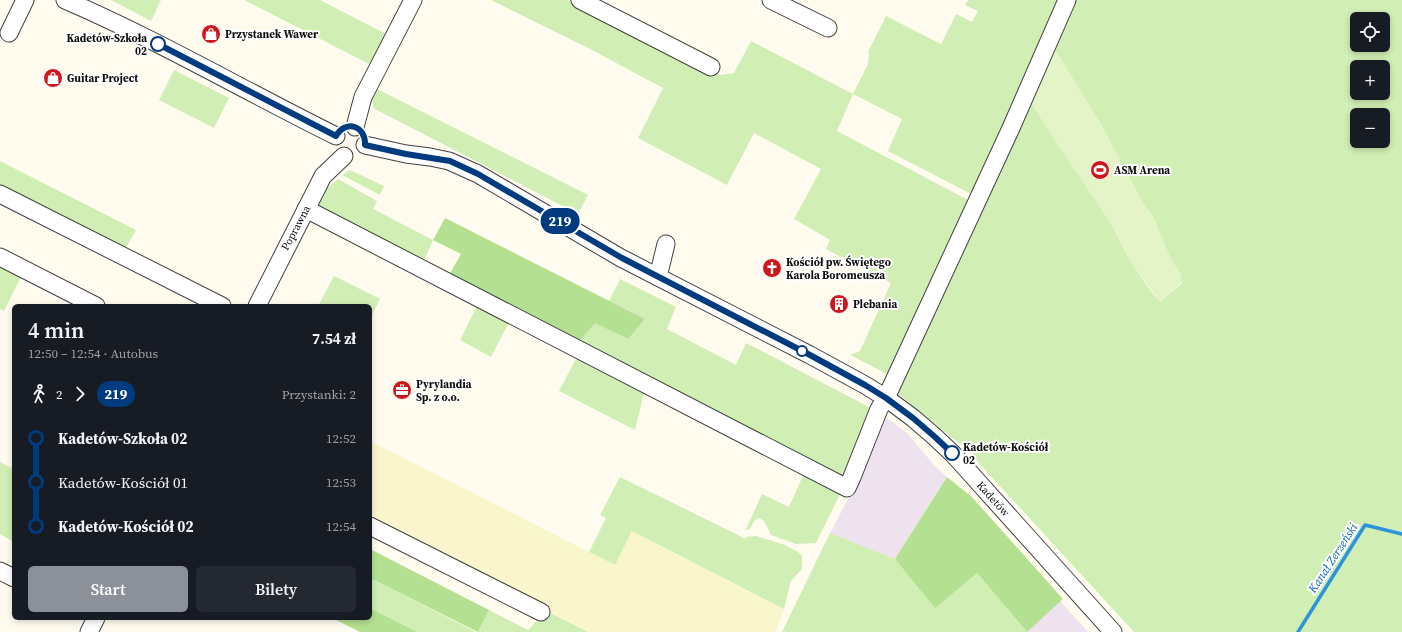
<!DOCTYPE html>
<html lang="pl">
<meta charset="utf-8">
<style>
body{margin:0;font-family:"Source Serif 4",serif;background:#242831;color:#f1f3f6;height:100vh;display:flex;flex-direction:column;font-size:15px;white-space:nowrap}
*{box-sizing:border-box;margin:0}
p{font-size:13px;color:#9ea1a6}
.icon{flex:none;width:22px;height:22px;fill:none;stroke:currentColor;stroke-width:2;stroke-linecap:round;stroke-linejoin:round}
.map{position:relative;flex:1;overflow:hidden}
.panel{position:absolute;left:12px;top:304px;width:360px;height:316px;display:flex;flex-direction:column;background:#171b24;border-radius:6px;box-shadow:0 2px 6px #0003}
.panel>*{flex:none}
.badge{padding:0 8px;border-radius:13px;font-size:14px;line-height:26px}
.buttons{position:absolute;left:1350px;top:12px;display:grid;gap:8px}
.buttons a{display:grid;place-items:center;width:40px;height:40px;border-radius:6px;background:#171b24;box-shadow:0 2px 6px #0003;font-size:20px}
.map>.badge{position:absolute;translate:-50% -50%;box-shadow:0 0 0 2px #fff}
.legs{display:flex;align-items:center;gap:6px;height:44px;padding:0 16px;font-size:13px}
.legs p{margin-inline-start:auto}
.summary{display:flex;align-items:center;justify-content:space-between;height:68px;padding:0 16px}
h1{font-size:22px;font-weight:600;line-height:30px}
.button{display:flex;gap:8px;margin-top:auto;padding:8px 16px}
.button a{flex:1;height:46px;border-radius:6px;background:#8c9099;color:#fff;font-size:16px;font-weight:600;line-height:46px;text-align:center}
.button a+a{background:#242831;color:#f1f3f6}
ul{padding:0 16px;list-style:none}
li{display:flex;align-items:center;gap:14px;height:44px;font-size:15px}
li i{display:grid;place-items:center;width:6px;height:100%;margin:0 5px;background:currentColor}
li i::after{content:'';width:10px;height:10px;margin:-5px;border:3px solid;border-radius:50%;background:#171b24}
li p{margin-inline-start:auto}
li:first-child i{background:linear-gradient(#0000 50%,currentColor 0)}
li:last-child i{background:linear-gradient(currentColor 50%,#0000 0)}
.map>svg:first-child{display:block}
.industrial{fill:#ede2ee}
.farmland{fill:#f9f6cc}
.green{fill:#d1eeb4;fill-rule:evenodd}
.forest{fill:#b4e191}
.pitch{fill:#e4f4c7}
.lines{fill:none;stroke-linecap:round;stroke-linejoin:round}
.stream{stroke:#2c93dc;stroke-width:3.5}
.minor-casing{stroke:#414141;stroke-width:19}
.minor{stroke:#fff;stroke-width:17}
.line-1-casing{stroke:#fff;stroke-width:9}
.line-1{stroke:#003b80;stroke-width:6}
.stop-1-dot{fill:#fff;stroke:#003b80;stroke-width:2}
.labels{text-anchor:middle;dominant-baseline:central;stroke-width:4;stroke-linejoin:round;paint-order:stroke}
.poi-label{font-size:11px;font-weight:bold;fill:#0e0e0e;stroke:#fff;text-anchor:start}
.stop-label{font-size:11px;font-weight:bold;fill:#0e0e0e;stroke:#fff;text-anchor:end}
.street-label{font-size:11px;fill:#0e0e0e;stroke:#fff}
.water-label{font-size:12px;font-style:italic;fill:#0963ae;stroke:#fff}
</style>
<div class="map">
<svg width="1402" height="632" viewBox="0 0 1402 632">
<rect width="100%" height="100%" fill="#fffcef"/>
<g class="industrial">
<polygon points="883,415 907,433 934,465 947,477 895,559 830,533 855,486"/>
<polygon points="1060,601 1088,632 1026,632"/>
</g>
<polygon class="farmland" points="370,441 615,565 632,531 784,609 776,632 588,632 370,521"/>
<g class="green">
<polygon points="111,0 161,0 151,21"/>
<polygon points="244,0 320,0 386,34 371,65"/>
<polygon points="491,0 567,0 720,75 734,73 751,41 853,94 868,64 869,53 868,52 886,16 941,44 956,14 972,22 978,11 965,5 968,0 1062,0 973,195 888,151 902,119 853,94 837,131 970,201 889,375 850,355 860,351 891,283 826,249 830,240 794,219 821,169 754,133 727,185 638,138 663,88 590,49"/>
<path d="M1072 0H1402V632H1134L966 449 893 390ZM1357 19H1383V45H1357ZM1357 67H1383V93H1357ZM1035 95 1087 102 1102 126 1141 200 1153 217 1171 260 1180 273 1182 283 1160 302C1151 292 1142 279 1135 268 1125 253 1119 237 1110 222 1084 182 1056 143 1031 102ZM1357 115H1383V141H1357Z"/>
<polygon points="174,70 229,98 214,128 159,100"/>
<polygon points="377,89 588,195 578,214 373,108 372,98"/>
<polygon points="0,161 136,230 124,251 0,188"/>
<polygon points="350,170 384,186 380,195 342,175"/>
<polygon points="338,179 377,201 373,209 433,240 422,265 314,208 326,186 329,187"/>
<polygon points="0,262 23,273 4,311 0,309"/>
<polygon points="334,276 380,299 370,319 370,306 318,306"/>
<polygon points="620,279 676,307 667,329 736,365 746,343 873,409 847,482 577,344 595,322 627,339 645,319 609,301"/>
<polygon points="478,304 510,320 491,357 460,340"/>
<polygon points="578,355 645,389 635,430 559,391"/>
<polygon points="0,462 14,469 14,542 0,534"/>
<polygon points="805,471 842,490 816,543 796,544 771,535 764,521 759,518 754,521 750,529 745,531 762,494 789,507"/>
<polygon points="620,477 746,539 746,537 756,536 785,545 798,552 802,556 802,569 791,581 784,609 632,531 615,565 589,552 606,518 600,515"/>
<polygon points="830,533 895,559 935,607 977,573 1027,632 782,632"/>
<polygon points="370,578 476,632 417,632 370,608"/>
<polygon points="489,610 528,630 546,611 588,632 478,632"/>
</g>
<g class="forest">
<polygon points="445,218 645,319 628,339 595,323 577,344 448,277 461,254 433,240"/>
<polygon points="947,477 972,497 1063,599 1027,632 977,573 935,608 895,559"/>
<polygon points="370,549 489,610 478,632 370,578"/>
<polygon points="370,608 417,632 360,632 332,618 370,618"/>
</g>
<path class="pitch" d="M1055 49 1102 126 1141 200 1153 217 1171 260 1180 273 1182 282 1160 302C1152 291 1143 280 1135 268 1125 253 1119 237 1110 222 1084 182 1056 143 1031 102Z"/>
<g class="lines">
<polyline class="stream" points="1298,632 1365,525 1402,534"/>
<g class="minor-casing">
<g id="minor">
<path d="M65 0C158 40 245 91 336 136"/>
<polyline points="580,0 711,67"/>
<polyline points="771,0 828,28"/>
<polyline points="9,33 25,0"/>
<polyline points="355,127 363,97 413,0"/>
<polyline points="365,145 406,154 430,157 449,161 478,174 621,258 810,355 865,385 886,398 913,418 935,437 953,454 1113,632"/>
<polyline points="0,194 222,306"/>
<polyline points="306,209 847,488 852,477 879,409 886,398 1011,128 1067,0"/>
<polyline points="0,257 96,306"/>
<polyline points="658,277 666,244"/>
<polyline points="257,306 323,176 344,156"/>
<polyline points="370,526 541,612"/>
<polyline points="0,571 14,578"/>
<polyline points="89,632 96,618"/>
</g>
</g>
<use href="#minor" class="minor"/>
</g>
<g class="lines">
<g class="line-1-casing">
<path id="line-1" d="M158 44 336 136C346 119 366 126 365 145L406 154 450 161 478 174 622 258 810 355 865 385 886 398 913 418 935 437 952 453"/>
</g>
<use href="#line-1" class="line-1"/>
</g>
<defs>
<g id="shop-disc" transform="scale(1)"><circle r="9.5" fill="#ce161c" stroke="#fff"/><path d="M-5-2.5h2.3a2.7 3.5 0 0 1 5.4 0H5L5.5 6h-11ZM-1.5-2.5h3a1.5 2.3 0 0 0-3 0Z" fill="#fff"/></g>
<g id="stadium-disc" transform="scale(1)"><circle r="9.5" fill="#ce161c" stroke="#fff"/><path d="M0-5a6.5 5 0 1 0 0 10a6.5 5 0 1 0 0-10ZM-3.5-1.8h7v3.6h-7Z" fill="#fff"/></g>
<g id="church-disc" transform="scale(1)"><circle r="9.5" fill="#ce161c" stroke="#fff"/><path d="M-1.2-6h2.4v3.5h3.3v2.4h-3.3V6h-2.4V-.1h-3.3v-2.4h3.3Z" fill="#fff"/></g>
<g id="building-disc" transform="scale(1)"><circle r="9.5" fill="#ce161c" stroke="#fff"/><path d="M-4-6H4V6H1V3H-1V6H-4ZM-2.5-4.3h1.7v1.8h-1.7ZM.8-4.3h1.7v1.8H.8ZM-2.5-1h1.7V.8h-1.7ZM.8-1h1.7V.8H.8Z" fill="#fff"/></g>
<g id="office-disc" transform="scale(1)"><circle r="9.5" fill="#ce161c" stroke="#fff"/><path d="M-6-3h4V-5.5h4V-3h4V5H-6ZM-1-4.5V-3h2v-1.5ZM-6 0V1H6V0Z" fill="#fff"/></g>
</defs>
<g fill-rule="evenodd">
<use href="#shop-disc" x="211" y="34"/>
<use href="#shop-disc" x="53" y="78"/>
<use href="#stadium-disc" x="1100" y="170"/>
<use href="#church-disc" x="772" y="268"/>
<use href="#building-disc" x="839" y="304"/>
<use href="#office-disc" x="402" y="390"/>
</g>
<g class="stop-1-dot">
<circle cx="158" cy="44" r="7"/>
<circle cx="802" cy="351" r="5"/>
<circle cx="952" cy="453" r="7"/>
</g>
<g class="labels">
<g class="poi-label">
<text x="225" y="34">Przystanek Wawer</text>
<text x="67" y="78">Guitar Project</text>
<text x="1114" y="170">ASM Arena</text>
<text x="786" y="262">Kościół pw. Świętego<tspan x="786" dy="13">Karola Boromeusza</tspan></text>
<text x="853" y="304">Plebania</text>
<text x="416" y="384">Pyrylandia<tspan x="416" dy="13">Sp. z o.o.</tspan></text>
</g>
<g class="stop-label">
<text x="147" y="38">Kadetów-Szkoła<tspan x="147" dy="13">02</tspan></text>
<text x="963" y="447" text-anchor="start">Kadetów-Kościół<tspan x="963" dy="13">02</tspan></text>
</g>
<g class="street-label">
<text transform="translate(296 228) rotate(-62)">Poprawna</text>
<text transform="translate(993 499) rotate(48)">Kadetów</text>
</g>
<g class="water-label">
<text transform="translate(1333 558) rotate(-57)">Kanał Zerzeński</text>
</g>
</g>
</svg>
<div class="buttons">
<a><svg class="icon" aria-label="locate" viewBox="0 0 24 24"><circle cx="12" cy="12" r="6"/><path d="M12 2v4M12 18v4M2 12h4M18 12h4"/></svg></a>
<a>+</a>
<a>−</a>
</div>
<b class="badge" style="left:560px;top:221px;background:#003b80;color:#fff">219</b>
<section class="panel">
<div class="summary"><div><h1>4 min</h1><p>12:50 – 12:54 · Autobus</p></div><b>7.54 zł</b></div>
<div class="legs"><svg class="icon" aria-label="walk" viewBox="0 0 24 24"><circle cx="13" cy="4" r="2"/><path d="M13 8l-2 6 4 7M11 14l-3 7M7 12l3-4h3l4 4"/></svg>2<svg class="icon" aria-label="forward" viewBox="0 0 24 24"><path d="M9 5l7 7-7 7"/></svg><b class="badge" style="background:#003b80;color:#fff">219</b><p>Przystanki: 2</p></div>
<ul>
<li><i style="color:#003b80"></i><b>Kadetów-Szkoła 02</b><p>12:52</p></li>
<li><i style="color:#003b80"></i><span>Kadetów-Kościół 01</span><p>12:53</p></li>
<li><i style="color:#003b80"></i><b>Kadetów-Kościół 02</b><p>12:54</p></li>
</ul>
<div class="button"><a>Start</a><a>Bilety</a></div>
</section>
</div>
